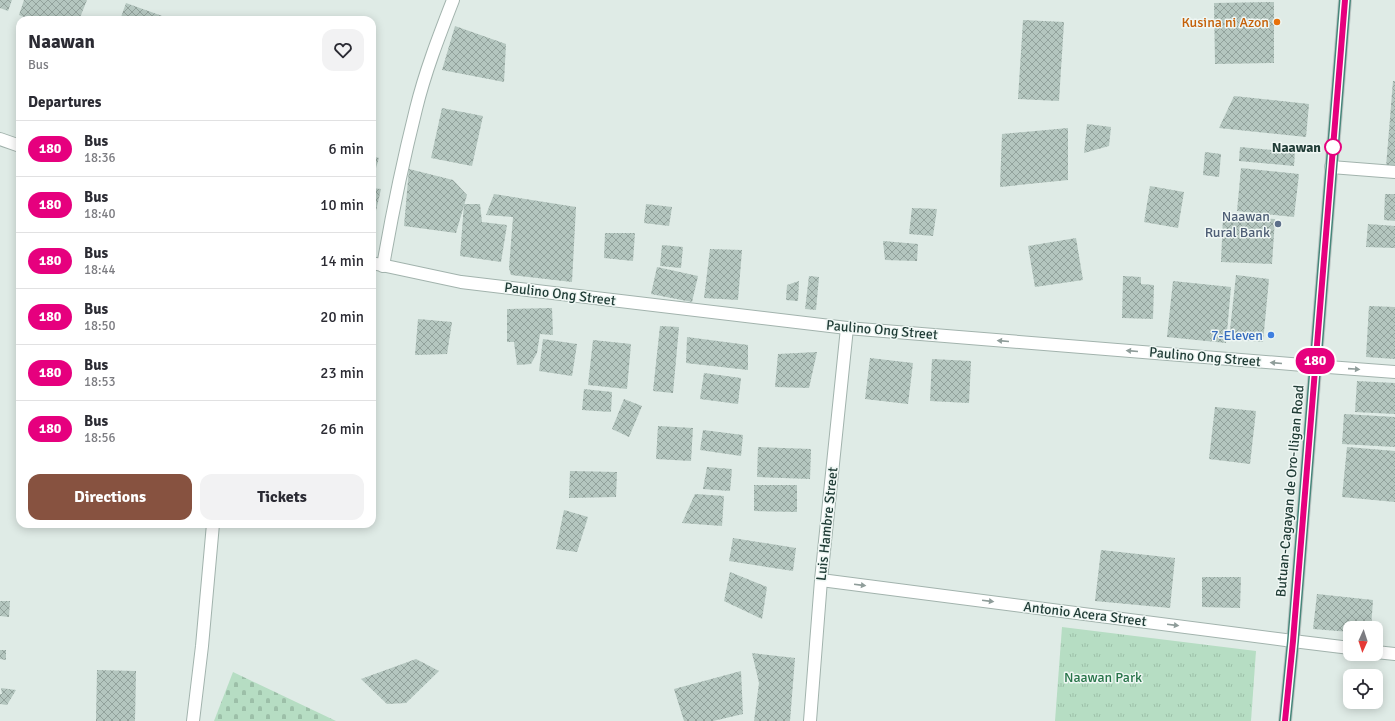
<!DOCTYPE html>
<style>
body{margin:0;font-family:Signika,sans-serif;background:#f2f2f3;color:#2b2b33;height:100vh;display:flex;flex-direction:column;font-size:15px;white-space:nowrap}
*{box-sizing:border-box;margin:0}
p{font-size:13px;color:#7c7c81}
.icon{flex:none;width:22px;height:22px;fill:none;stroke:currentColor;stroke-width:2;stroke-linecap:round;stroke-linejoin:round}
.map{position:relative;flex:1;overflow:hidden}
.side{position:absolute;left:16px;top:16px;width:360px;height:512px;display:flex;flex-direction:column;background:#fff;border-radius:12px;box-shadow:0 2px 10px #0003}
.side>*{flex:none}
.badge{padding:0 8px;border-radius:13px;font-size:14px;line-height:26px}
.needle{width:26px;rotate:183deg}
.tools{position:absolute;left:1343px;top:621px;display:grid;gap:8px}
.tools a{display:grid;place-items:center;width:40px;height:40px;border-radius:8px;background:#fff;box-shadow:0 2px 10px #0003;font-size:20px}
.map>.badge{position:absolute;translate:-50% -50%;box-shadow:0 0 0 2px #fff}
h2{padding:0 12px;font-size:15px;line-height:36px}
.round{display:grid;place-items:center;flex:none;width:42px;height:42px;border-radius:12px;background:#f2f2f3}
.head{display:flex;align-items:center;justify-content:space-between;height:68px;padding:0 12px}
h1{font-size:19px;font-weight:700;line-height:30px}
.cta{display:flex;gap:8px;margin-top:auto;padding:8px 12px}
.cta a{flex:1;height:46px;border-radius:12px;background:#875240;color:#fff;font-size:16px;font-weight:700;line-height:46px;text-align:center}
.cta a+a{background:#f2f2f3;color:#2b2b33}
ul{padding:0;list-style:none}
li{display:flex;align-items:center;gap:12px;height:56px;padding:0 12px;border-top:1px solid #e1e1e2}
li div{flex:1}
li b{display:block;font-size:15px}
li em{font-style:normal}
li .badge{min-width:44px;font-weight:700;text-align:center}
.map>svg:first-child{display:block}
.cemetery{fill:url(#cemetery-stones)}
.park{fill:url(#park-tufts)}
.building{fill:url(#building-cross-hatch)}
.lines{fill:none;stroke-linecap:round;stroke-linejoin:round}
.minor-casing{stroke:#a2b3ad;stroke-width:14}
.tertiary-casing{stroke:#a2b3ad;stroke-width:14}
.trunk-casing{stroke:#c0c8c6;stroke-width:14}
.minor{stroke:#fff;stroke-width:12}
.tertiary{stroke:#fff;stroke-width:12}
.trunk{stroke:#46867a;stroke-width:12}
.oneway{fill:#8f9d9a}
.line-casing{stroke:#fff;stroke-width:9}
.line{stroke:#e6007e;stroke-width:6}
.food-dot{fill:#e8710a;stroke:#eff7f4;stroke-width:1.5}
.stop-dot{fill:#fff;stroke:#e6007e;stroke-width:2}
.service-dot{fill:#5c6f8a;stroke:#eff7f4;stroke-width:1.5}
.shop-dot{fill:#3f7fe0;stroke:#eff7f4;stroke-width:1.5}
.labels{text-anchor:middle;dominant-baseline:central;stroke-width:3;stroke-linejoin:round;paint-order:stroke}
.food-label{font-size:14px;fill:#c56008;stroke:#eff7f4;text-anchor:end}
.stop-label{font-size:14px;font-weight:bold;fill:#1f3b35;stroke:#eff7f4;text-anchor:end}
.service-label{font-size:14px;fill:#4e5e75;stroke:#eff7f4;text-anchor:end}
.street-label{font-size:14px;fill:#1f3b35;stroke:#eff7f4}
.shop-label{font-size:14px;fill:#366cbe;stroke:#eff7f4;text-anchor:end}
.park-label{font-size:14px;fill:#287449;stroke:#eff7f4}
</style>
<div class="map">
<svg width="1395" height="721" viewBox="0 0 1395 721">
<defs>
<pattern id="cemetery-stones" width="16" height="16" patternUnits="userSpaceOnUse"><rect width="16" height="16" fill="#b6ddc3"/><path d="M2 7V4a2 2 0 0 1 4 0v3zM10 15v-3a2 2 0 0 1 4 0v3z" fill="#9cbfa8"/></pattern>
<pattern id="park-tufts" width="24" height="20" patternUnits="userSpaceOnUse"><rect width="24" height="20" fill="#b6ddc3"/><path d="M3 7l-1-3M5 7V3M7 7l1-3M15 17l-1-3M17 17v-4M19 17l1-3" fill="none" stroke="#9cbfa8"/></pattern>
<pattern id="building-cross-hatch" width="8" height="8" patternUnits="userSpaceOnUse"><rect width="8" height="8" fill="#b4c6bf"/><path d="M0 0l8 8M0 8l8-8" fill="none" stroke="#92a29c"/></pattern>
</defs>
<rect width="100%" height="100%" fill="#dfebe6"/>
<polygon class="cemetery" points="233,672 336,721 214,721"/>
<polygon class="park" points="1062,627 1256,651 1251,721 1055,721"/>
<g class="building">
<polygon points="0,0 12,0 8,11 0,8"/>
<polygon points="24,0 87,0 79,20 32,20 19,15"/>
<polygon points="1274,2 1274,63 1215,64 1214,3"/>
<polygon points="126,3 165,17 164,20 120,20"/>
<polygon points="1023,20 1064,22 1059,101 1018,99"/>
<polygon points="455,26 506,44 504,82 442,70"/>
<polygon points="1393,81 1395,81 1395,168 1386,167"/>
<polygon points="1234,96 1309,104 1306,137 1219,128"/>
<polygon points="442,108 483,116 472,166 431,158"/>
<polygon points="1087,124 1111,127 1109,146 1084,153"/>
<polygon points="1068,128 1068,180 1000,187 1002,134"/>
<polygon points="1240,147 1295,152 1294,166 1239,161"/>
<polygon points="1205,152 1221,154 1219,177 1203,175"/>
<polygon points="372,156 379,158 372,181"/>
<polygon points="1241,168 1299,174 1294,217 1237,211"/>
<polygon points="409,169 453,180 467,195 456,233 404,226"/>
<polygon points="1150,186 1184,192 1178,228 1144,222"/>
<polygon points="372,188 381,189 373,224 372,224"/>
<polygon points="494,194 576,207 572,282 511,275 509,268 513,217 486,215"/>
<polygon points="1385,194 1395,194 1395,221 1384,220"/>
<polygon points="464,204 480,204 482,222 507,225 501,262 460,256"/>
<polygon points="646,204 672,207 669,226 644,223"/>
<polygon points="912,208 937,209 933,236 909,234"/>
<polygon points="1223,216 1275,219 1272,264 1221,262"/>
<polygon points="1368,224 1395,226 1395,248 1366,247"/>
<polygon points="605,233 635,233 633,261 604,258"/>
<polygon points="1076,238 1083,280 1035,287 1028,246"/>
<polygon points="883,241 918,244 917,261 885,260"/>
<polygon points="662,245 683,247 681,268 660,266"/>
<polygon points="710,249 742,250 738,300 704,298"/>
<polygon points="657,267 698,276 692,302 651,294"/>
<polygon points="1236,275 1269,279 1263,342 1229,339"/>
<polygon points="809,276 819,277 816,310 805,309"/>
<polygon points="1123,276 1141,277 1141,284 1154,285 1153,319 1122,318"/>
<polygon points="799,281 798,301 786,300 787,285"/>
<polygon points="1173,281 1231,287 1226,343 1167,337"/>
<polygon points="1369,306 1395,307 1395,359 1366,357"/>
<polygon points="552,308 553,335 540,334 537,353 531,364 517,365 514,342 507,342 507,309"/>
<polygon points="418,319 452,322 447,354 415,355"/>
<polygon points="660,326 679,327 673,393 653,391"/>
<polygon points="687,337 748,345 748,370 686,363"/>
<polygon points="543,339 577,344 572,376 539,371"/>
<polygon points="593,340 631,344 627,389 588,385"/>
<polygon points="817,352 809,388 775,387 778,354"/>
<polygon points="870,358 913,363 908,404 865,399"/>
<polygon points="932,359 971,361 969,403 930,401"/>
<polygon points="704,373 741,378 738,404 700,399"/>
<polygon points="1357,381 1395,383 1395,414 1355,412"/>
<polygon points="584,389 612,392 611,412 582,410"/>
<polygon points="624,399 642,406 629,437 612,429"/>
<polygon points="1215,407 1256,411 1250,464 1209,459"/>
<polygon points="1344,414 1395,417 1395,447 1342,444"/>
<polygon points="658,426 693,428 691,461 656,459"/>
<polygon points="703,430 743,435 741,456 700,450"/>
<polygon points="758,447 811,449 810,479 757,477"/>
<polygon points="1347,447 1395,451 1395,502 1342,497"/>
<polygon points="707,467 732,469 730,491 703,489"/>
<polygon points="570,471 617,472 616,497 569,498"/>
<polygon points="754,485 797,485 797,512 754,511"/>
<polygon points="695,494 724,496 722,526 682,523"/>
<polygon points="564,510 588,517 577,552 556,549"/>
<polygon points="733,538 796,548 793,571 729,561"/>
<polygon points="1101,550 1175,558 1170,608 1095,601"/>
<polygon points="730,572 767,587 762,619 724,601"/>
<polygon points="1202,577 1241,577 1240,608 1202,607"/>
<polygon points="1317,594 1373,600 1371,628 1350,628 1350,632 1313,629"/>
<polygon points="0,601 10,601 9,617 0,616"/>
<polygon points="0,650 6,650 6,660 0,659"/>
<polygon points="752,653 795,658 790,721 754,721 759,683"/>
<polygon points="416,659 439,671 406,703 387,704 361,679"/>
<polygon points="97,670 136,671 135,721 96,721"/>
<polygon points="741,671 743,714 713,721 684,721 674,689"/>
<polygon points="1,688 16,690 7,705 0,704 0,694 2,694"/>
</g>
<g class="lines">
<g class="minor-casing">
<g id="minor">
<polyline points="1331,167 1395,172"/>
<path d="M383 266C392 214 403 161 416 109 425 72 439 36 453 0"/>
<polyline points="1315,366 1395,372"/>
<polyline points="1293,641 1350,648"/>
<polyline points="1376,652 1395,654"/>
<polyline points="193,721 202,646 213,524"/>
<polyline points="810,721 821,580"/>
</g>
</g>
<g class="tertiary-casing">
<g id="tertiary">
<polyline points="0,139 20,146"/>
<polyline points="372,263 461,282 847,328 1315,366"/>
<polyline points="847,328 821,580 1293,641"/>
</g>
</g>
<g class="trunk-casing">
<polyline id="trunk" points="1285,721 1293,641 1345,0"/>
</g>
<use href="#minor" class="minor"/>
<use href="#tertiary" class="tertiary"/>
<use href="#trunk" class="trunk"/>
</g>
<defs><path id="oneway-solid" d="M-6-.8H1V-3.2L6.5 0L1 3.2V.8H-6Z"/></defs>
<g class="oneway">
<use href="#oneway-solid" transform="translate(1003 341) rotate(-175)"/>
<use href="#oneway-solid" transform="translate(1132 351) rotate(-175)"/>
<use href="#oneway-solid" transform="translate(1276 363) rotate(-175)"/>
<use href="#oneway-solid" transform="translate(1354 369) rotate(4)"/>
<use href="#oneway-solid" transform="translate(860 585) rotate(7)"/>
<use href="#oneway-solid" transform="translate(988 601) rotate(7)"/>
<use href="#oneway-solid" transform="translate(1173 625) rotate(7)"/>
</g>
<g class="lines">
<g class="line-casing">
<polyline id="line" points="1285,721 1293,641 1345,0"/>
</g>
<use href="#line" class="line"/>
</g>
<circle class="food-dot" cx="1277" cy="22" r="4"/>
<circle class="stop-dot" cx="1333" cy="147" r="8"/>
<circle class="service-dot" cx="1278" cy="224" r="4"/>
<circle class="shop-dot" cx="1271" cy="335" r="4"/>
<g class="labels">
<g class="food-label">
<text x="1269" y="22">Kusina ni Azon</text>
</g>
<g class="stop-label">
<text x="1321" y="147">Naawan</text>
</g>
<g class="service-label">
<text x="1270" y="216">Naawan<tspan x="1270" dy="16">Rural Bank</tspan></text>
</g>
<g class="street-label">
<text transform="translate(560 294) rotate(7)">Paulino Ong Street</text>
<text transform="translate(882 330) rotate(5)">Paulino Ong Street</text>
<text transform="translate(1205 357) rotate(5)">Paulino Ong Street</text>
<text transform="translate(1290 491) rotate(-85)">Butuan-Cagayan de Oro-Iligan Road</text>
<text transform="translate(827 524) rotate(-84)">Luis Hambre Street</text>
<text transform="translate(1085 614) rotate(7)">Antonio Acera Street</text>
</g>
<g class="shop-label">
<text x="1263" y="335">7-Eleven</text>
</g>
<g class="park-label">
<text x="1103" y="677">Naawan Park</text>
</g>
</g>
</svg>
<div class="tools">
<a><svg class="needle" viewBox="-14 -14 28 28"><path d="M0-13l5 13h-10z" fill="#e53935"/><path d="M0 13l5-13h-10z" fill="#7c7c81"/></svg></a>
<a><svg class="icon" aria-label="locate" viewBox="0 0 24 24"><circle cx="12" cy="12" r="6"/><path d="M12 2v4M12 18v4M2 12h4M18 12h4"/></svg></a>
</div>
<b class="badge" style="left:1315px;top:361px;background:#e6007e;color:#fff">180</b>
<section class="side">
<div class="head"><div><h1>Naawan</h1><p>Bus</p></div><a class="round"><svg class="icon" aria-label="heart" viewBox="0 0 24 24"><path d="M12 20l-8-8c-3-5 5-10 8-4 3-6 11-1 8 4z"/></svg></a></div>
<h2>Departures</h2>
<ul>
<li><span class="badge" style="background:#e6007e;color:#fff">180</span><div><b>Bus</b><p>18:36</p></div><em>6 min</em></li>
<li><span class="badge" style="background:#e6007e;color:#fff">180</span><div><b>Bus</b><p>18:40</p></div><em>10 min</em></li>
<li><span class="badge" style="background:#e6007e;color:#fff">180</span><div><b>Bus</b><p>18:44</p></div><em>14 min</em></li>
<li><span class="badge" style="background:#e6007e;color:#fff">180</span><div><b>Bus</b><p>18:50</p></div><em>20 min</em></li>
<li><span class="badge" style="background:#e6007e;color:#fff">180</span><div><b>Bus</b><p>18:53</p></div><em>23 min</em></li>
<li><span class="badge" style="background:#e6007e;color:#fff">180</span><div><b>Bus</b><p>18:56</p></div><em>26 min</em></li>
</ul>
<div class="cta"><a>Directions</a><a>Tickets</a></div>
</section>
</div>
